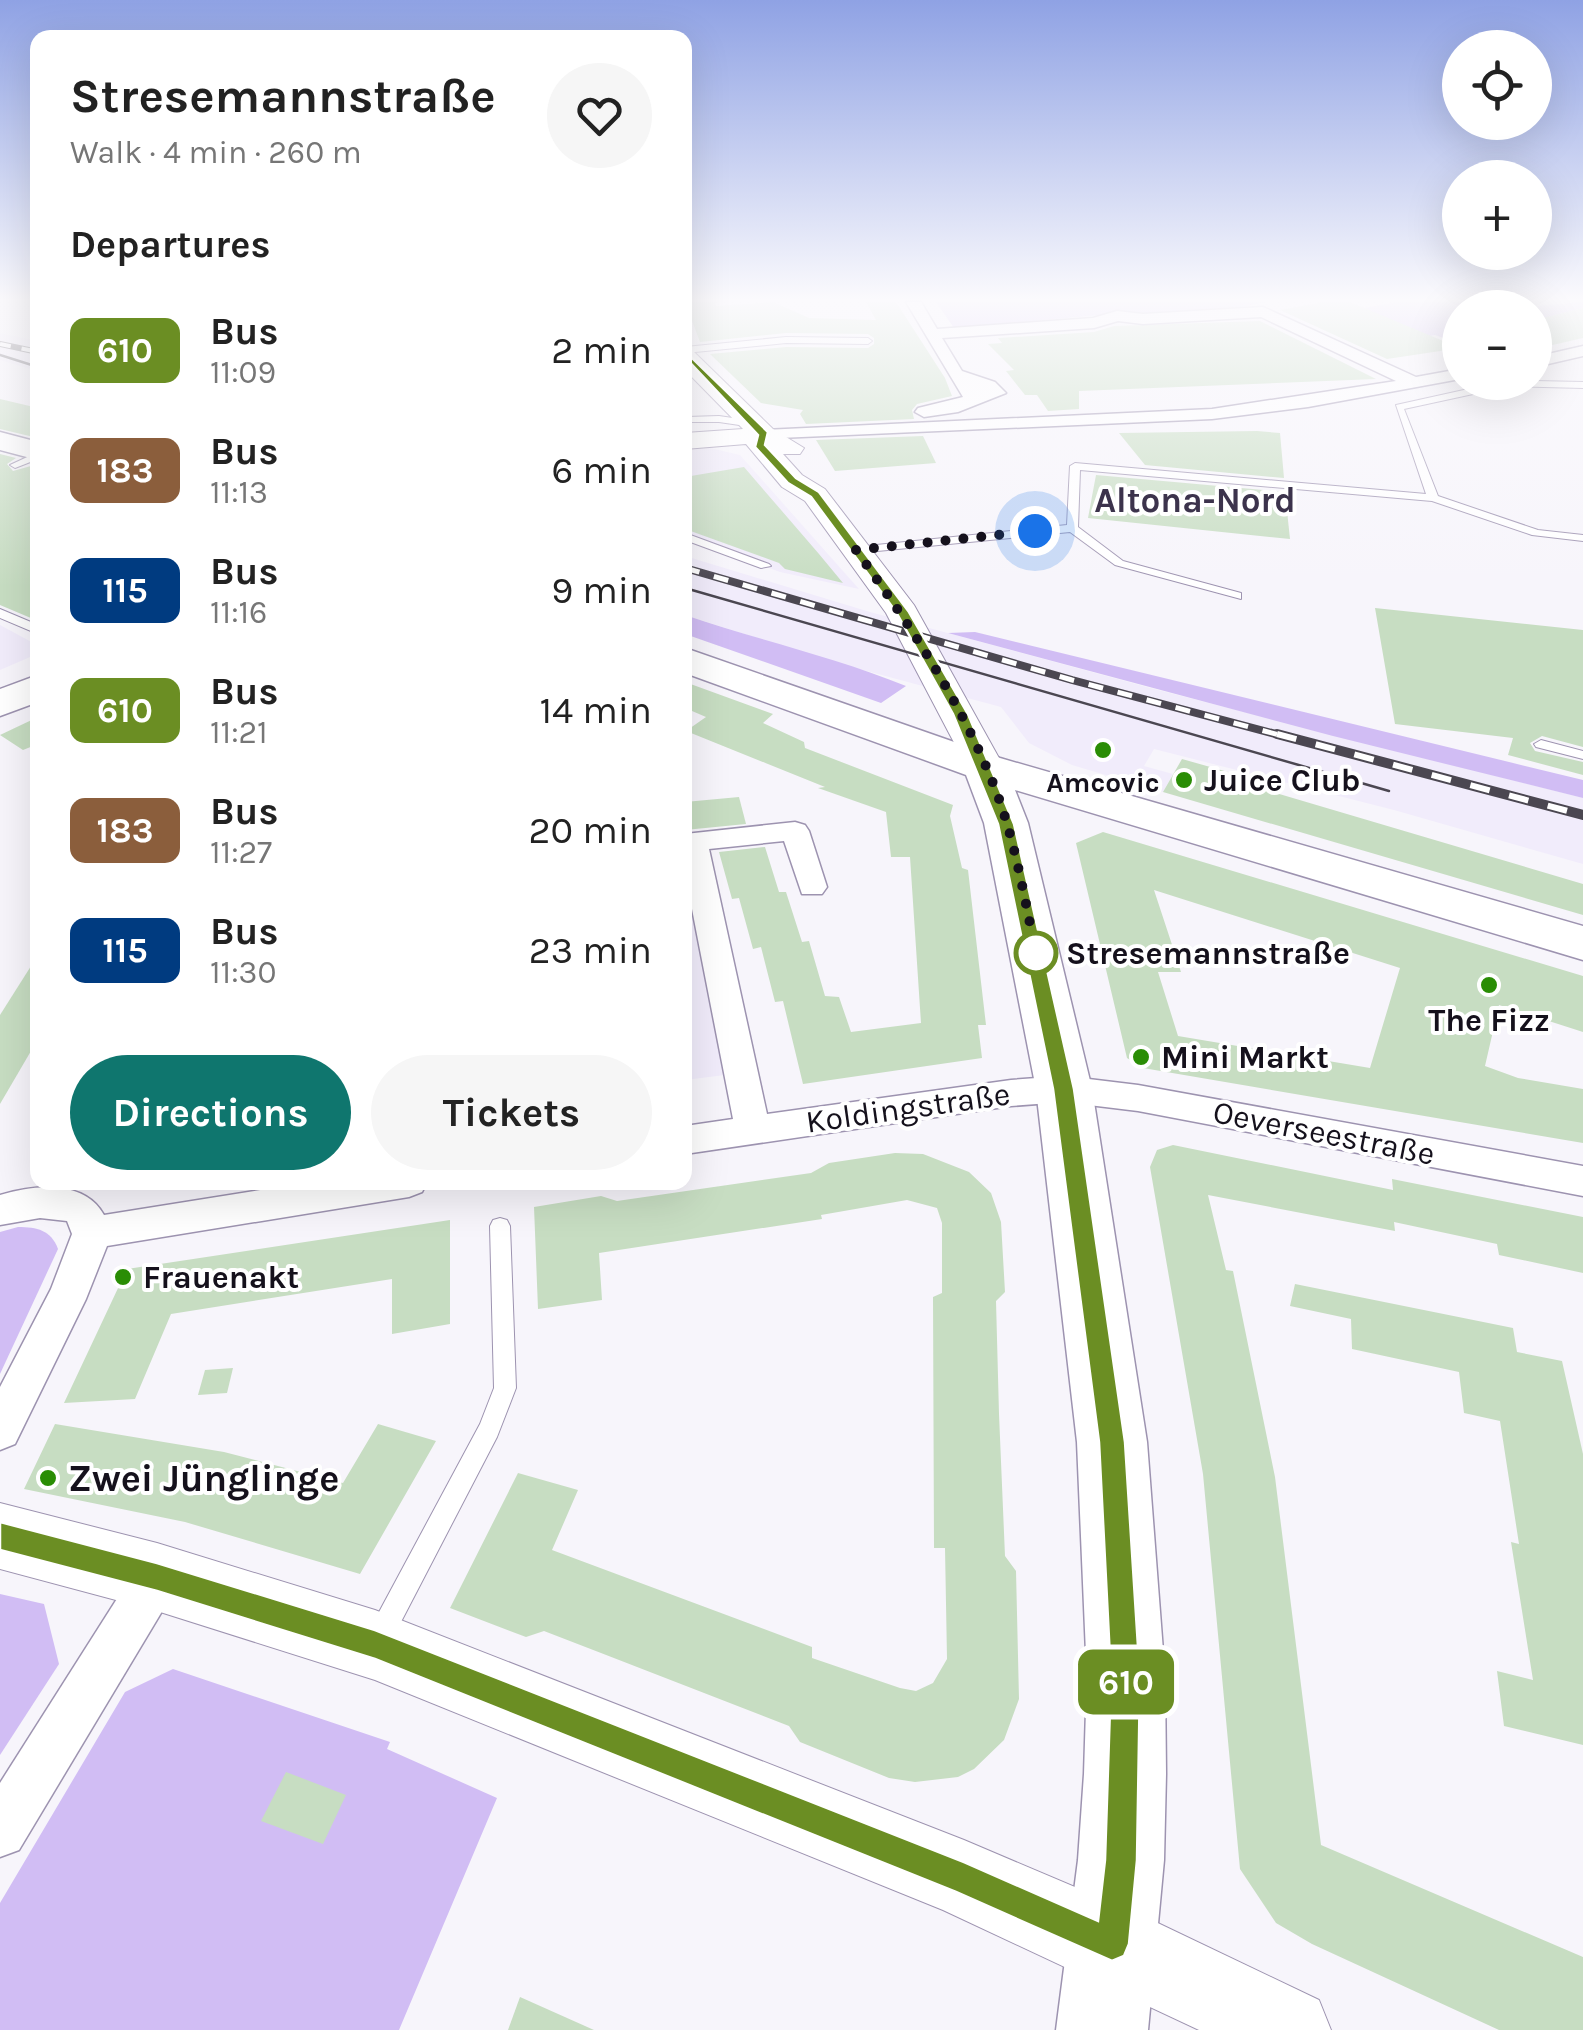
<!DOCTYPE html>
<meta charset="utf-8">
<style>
body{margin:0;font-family:Karla,sans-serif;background:#f6f6f6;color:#222;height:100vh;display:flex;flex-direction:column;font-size:38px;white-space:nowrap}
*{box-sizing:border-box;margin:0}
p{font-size:32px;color:#767676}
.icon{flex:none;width:55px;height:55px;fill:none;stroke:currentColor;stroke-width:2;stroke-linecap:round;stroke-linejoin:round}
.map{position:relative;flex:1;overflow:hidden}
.drawer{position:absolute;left:30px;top:30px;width:662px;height:1160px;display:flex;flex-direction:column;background:#fff;border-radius:20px;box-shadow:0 10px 40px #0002}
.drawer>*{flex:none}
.badge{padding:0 20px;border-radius:15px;font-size:35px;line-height:65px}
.buttons{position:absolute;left:1442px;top:30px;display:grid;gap:20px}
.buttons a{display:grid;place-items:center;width:110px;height:110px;border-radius:50%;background:#fff;box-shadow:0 10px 40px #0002;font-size:50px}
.you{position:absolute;width:50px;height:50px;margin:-25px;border:8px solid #fff;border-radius:50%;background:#1a73e8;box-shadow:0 0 0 15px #1a73e833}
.map>.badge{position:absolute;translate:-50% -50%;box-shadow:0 0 0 5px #fff}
h2{padding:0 40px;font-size:38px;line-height:90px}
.round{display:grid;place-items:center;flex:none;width:105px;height:105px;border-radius:52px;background:#f6f6f6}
.headline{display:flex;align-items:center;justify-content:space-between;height:170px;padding:0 40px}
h1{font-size:48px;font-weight:700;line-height:75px}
.cta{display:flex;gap:20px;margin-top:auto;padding:20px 40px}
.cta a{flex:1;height:115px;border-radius:60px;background:#0f766e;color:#fff;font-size:40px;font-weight:700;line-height:115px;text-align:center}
.cta a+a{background:#f6f6f6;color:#222}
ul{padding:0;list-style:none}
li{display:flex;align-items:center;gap:30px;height:120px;padding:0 40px}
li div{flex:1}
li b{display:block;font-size:38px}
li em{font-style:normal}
li .badge{min-width:110px;font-weight:700;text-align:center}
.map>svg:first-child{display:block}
.built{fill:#f1ecfb}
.green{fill:#d1bdf4}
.building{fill:#c7ddc2;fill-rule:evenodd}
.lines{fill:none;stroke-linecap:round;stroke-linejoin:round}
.lane-casing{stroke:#9d93b0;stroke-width:2}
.street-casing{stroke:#9d93b0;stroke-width:3}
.secondary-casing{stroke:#9d93b0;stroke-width:2}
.primary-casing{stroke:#9d93b0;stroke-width:3}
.lane{fill:#fff;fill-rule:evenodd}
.street{fill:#fff;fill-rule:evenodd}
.secondary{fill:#fff;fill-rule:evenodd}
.primary{fill:#fff;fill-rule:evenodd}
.tram{stroke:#4b4751;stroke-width:2.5}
.rail-far2-casing{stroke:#4b4751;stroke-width:6}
.rail-far1-casing{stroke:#4b4751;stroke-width:8}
.rail-casing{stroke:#4b4751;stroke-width:10}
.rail-far2{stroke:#fff;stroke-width:4;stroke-dasharray:11;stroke-linecap:butt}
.rail-far1{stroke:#fff;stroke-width:5;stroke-dasharray:15;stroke-linecap:butt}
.rail{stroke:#fff;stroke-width:6;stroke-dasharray:20;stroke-linecap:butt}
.line{fill:#6b8e23;stroke:#fff;stroke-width:2.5}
.walk{stroke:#15111c;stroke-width:10;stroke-dasharray:0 18}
.poi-dot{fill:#2a8d05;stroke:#fff;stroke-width:4}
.stop-dot{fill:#fff;stroke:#6b8e23;stroke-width:5}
.labels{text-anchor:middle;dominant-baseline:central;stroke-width:8;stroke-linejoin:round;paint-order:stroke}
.far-poi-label{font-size:28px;font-weight:bold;fill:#15111c;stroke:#fff}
.poi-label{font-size:32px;font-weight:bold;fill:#15111c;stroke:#fff;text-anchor:start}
.stop-label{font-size:32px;font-weight:bold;fill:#15111c;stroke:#fff;text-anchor:start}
.street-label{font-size:32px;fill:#15111c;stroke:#fff}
.far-district-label{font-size:35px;font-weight:bold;fill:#3c334c;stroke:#fff}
.near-poi-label{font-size:38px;font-weight:bold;fill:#15111c;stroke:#fff;text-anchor:start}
</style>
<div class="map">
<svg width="1583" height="2030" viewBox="0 0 1583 2030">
<rect width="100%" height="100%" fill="#f7f5fb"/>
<g class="built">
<polygon points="0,333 37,341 37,371 0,360"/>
<polygon points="710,448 740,455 859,589 780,572 685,538 685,450"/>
<polygon points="685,556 870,612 1158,690 1583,798 1583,864 1394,810 1154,749 1144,766 1173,774 1163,792 1072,765 1029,743 1001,707 822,659 685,615"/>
<polygon points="0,625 37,645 37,654 0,670"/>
<polygon points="685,873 725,1075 685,1080"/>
</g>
<g class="green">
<polygon points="936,302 1266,302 1227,310 1100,315 954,328"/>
<polygon points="1397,302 1524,302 1536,306 1583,302 1583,308 1535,320 1535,308 1460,308 1460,339 1452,341 1435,335 1388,343 1325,315"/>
<path d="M685 615C758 640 835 657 906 686L881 703 685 634Z"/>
<polygon points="975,632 1583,780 1583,798 1333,736 948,633"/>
<path d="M18 1227C37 1227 51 1230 58 1249L0 1374V1232Z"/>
<polygon points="0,1594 44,1604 59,1664 0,1755"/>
<polygon points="173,1669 390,1742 387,1749 497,1798 399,2030 0,2030 0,1903 125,1692"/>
</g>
<g class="building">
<polygon points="685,302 715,302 716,306 773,302 809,318 876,320 866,302 896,302 945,378 952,396 917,404 912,410 914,419 806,424 800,414 803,410 761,403 710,354 786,347 868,348 874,344 874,338 868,334 786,333 700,342"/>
<polygon points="1323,302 1350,302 1460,348 1387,359 1280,310"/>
<polygon points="1583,308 1583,338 1535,349 1535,320"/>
<polygon points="1260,321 1376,379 1079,391 1079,409 1048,411 1037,395 1025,395 1006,371 1014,370 988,344 1002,343 998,338 1094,332 1114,326"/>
<polygon points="0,399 38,408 38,438 0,429"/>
<polygon points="1257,431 1280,433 1284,478 1145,465 1119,433"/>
<polygon points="923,436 936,463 835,471 816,440"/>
<polygon points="0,454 16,458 7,464 13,471 38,464 38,621 0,605"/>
<polygon points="744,467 819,554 843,583 785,569 779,563 685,529 685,477"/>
<polygon points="1096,475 1285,492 1290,539 1088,518"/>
<polygon points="1375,608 1583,630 1583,747 1542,736 1530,743 1535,751 1583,762 1583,775 1508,755 1513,738 1395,724"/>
<polygon points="685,682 773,714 763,723 804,742 805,748 953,805 950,816 962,868 968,870 986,1025 978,1025 982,1058 803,1084 783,1001 775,1002 761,947 753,949 739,898 732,899 719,852 765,847 779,892 786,892 802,942 809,941 825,996 839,997 851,1032 921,1023 910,857 891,857 886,812 818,788 825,787 686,731 706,717 685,708"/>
<polygon points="38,717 38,744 23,750 0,735"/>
<polygon points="1182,759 1235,774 1232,780 1583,884 1583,915 1163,792"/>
<polygon points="739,797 746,824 685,830 685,802"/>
<path d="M1103 832 1583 976V1032L1499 1005 1485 1066 1518 1078 1583 1089V1143L1143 1068 1127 1058 1076 843ZM1154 890 1400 968 1370 1068 1178 1036 1158 972H1181Z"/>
<polygon points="38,955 38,1039 0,1104 0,1015"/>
<polygon points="1173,1145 1393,1190 1392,1179 1583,1217 1583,1273 1499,1255 1497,1244 1394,1222 1395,1231 1208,1195 1226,1270 1233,1271 1275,1477 1321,1845 1583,1957 1583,2030 1499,2030 1312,1944 1276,1923 1240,1869 1203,1474 1150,1167 1157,1150"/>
<polygon points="895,1153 923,1154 969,1172 991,1193 1001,1222 1005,1292 996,1301 999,1414 1005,1556 1016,1571 1019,1699 1004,1740 974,1769 958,1777 915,1782 889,1778 800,1742 789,1726 601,1653 544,1631 526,1637 450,1608 518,1473 578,1490 552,1550 812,1647 812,1658 900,1688 916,1691 933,1683 947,1659 945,1548 934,1548 933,1297 942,1293 942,1223 937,1208 907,1200 821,1215 822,1219 599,1253 602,1300 538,1309 534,1207 601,1196 617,1201 811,1173 829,1163"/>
<polygon points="450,1220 450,1324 392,1334 392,1279 171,1314 135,1399 64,1403 127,1269"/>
<polygon points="1295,1284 1513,1328 1517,1352 1562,1361 1583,1454 1583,1745 1504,1726 1497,1671 1533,1680 1511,1542 1519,1544 1500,1421 1464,1413 1459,1372 1352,1349 1351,1319 1290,1306"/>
<polygon points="233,1368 227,1393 198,1395 205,1370"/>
<polygon points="55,1424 224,1452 343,1483 378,1424 436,1441 360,1574 185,1522 24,1489"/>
<polygon points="286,1772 346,1795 323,1844 261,1821"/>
<polygon points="520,1997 594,2030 508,2030"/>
</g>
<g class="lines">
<g class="lane-casing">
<g id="lane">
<polygon points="786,337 868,338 872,341 868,344 786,343 685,353 685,347"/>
<polygon points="1535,381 1583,382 1583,388 1510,386 1404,409 1438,496 1538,530 1583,535 1583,541 1532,535 1432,501 1080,470 1078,527 1123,561 1241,593 1241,599 1115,565 1070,532 857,553 851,550 857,547 1067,525 1070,466 1075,463 1426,494 1396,405 1500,382"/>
<polygon points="719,416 753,421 758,424 753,427 719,422 685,422 687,417"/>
<polygon points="38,452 38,459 15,468 10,465"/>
<polygon points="685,533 769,564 771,566 761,568 685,540"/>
<polygon points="0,609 38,625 38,634 0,618"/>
<polygon points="1541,740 1583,751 1583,759 1536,747 1534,744"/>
<polygon points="500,1218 507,1220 510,1226 516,1388 497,1437 389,1645 380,1649 371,1645 367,1636 371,1627 480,1424 494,1388 490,1226 493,1220"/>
</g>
</g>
<g class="street-casing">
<g id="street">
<polygon points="906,302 921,302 937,329 1093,318 1117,311 1143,314 1263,307 1416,377 1460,369 1460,379 1308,407 1212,419 758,439 758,431 764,430 1212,409 1396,381 1261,317 1143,324 1118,321 1094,328 942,338 962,371 995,382 1006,393 958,412 924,417 915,412 918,408 963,397"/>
<polygon points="1583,346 1583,356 1535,367 1535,357"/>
<polygon points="795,822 805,825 809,831 827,887 822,894 802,894 784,841 709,849 767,1114 1011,1080 1064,1076 1138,1085 1583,1166 1583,1196 1138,1111 1064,1102 1011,1106 685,1154 685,1126 733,1119 685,873 685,834"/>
<path d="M311 1182H427L422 1192 409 1197 107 1246 86 1299 15 1444 0 1450V1387L51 1289 72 1234 67 1221 40 1218 0 1225V1195C34 1185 84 1179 104 1215Z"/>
<polygon points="157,1554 173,1561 180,1577 173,1593 19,1850 0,1857 0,1783 141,1561"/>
</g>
</g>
<g class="secondary-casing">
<g id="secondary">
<polygon points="685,349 693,351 773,429 804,448 800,454 783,454 802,475 825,489 914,605 1004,767 999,775 985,779 971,775 886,613 805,501 782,487 746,444 685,449 685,433 743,429 685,370"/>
<polygon points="0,1503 157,1543 375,1610 964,1840 1141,1915 1319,2000 1331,2030 1199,2030 943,1910 375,1680 157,1611 0,1569"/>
</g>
</g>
<g class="primary-casing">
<g id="primary">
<polygon points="0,432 38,442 38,460 0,450"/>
<polygon points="685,648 1000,758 1583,926 1583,960 1015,790 1028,823 1092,1089 1147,1442 1165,1677 1166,1774 1164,1860 1148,2030 1056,2030 1078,1860 1084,1774 1087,1677 1077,1442 1036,1089 984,823 966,775 685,673"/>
<polygon points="38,675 38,702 0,716 0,689"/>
</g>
</g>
<use href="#lane" class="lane"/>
<use href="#street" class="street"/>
<use href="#secondary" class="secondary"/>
<use href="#primary" class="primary"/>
<g class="tram">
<polyline points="0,355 38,367"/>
<polyline points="685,588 1389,791"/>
</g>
<g class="rail-far2-casing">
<polyline id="rail-far2" points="0,344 38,352"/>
</g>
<g class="rail-far1-casing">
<polyline id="rail-far1" points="685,568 1072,680 1287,737"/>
</g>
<g class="rail-casing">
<polyline id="rail" points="1277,734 1583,815"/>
</g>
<use href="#rail-far2" class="rail-far2"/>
<use href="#rail-far1" class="rail-far1"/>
<use href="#rail" class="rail"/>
</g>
<linearGradient id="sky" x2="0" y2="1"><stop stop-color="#8fa2e4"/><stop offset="0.51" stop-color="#fbfafd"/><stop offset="1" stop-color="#fbfafd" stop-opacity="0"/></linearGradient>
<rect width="1583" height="587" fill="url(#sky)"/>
<polygon class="line" points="682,354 688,354 768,432 765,445 796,478 819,492 909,612 968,714 1014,824 1074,1089 1125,1442 1140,1678 1137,1860 1129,1944 1124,1956 1112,1961 956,1892 375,1659 157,1591 0,1550 0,1522 157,1563 375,1630 964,1862 1098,1921 1105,1860 1111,1678 1099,1442 1053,1089 998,824 953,714 896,612 811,497 788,483 755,447 758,435"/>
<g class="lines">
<path class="walk" d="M1035 531 856 550C912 628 964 706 998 796 1016 846 1025 901 1036 953"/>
</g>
<g class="poi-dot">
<circle cx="1103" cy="750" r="10"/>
<circle cx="1184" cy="780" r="10"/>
<circle cx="1489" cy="985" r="10"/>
<circle cx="1141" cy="1057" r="10"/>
<circle cx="123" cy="1277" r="10"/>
<circle cx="48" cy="1478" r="10"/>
</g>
<circle class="stop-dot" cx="1036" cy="953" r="20"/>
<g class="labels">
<g class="far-poi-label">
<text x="1103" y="782">Amcovic</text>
</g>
<g class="poi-label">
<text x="1204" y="780">Juice Club</text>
<text x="1489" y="1020" text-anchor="middle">The Fizz</text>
<text x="1161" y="1057">Mini Markt</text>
<text x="143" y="1277">Frauenakt</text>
</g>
<g class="stop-label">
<text x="1066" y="953">Stresemannstraße</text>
</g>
<g class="street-label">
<text transform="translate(908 1108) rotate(-8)">Koldingstraße</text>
<text transform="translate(1324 1133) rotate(11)">Oeverseestraße</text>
</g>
<g class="far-district-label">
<text x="1195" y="500">Altona-Nord</text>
</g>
<g class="near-poi-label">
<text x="68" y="1478">Zwei Jünglinge</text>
</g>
</g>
</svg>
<div class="buttons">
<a><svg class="icon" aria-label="locate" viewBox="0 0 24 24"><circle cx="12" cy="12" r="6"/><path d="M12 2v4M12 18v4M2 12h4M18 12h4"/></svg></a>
<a>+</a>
<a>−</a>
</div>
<div class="you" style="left:1035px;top:531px"></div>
<b class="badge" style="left:1126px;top:1682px;background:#6b8e23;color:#fff">610</b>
<section class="drawer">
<div class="headline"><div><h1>Stresemannstraße</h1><p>Walk · 4 min · 260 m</p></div><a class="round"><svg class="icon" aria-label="heart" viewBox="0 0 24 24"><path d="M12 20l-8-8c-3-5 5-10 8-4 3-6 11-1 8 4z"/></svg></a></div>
<h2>Departures</h2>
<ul>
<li><span class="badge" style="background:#6b8e23;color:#fff">610</span><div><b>Bus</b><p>11:09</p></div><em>2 min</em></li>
<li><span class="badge" style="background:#8b5e3c;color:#fff">183</span><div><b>Bus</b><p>11:13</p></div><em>6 min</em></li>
<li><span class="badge" style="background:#003b80;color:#fff">115</span><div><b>Bus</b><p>11:16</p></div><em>9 min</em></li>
<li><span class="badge" style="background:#6b8e23;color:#fff">610</span><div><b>Bus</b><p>11:21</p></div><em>14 min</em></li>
<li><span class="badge" style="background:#8b5e3c;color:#fff">183</span><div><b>Bus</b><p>11:27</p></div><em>20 min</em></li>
<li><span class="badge" style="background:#003b80;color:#fff">115</span><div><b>Bus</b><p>11:30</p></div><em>23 min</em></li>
</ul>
<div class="cta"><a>Directions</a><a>Tickets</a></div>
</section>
</div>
